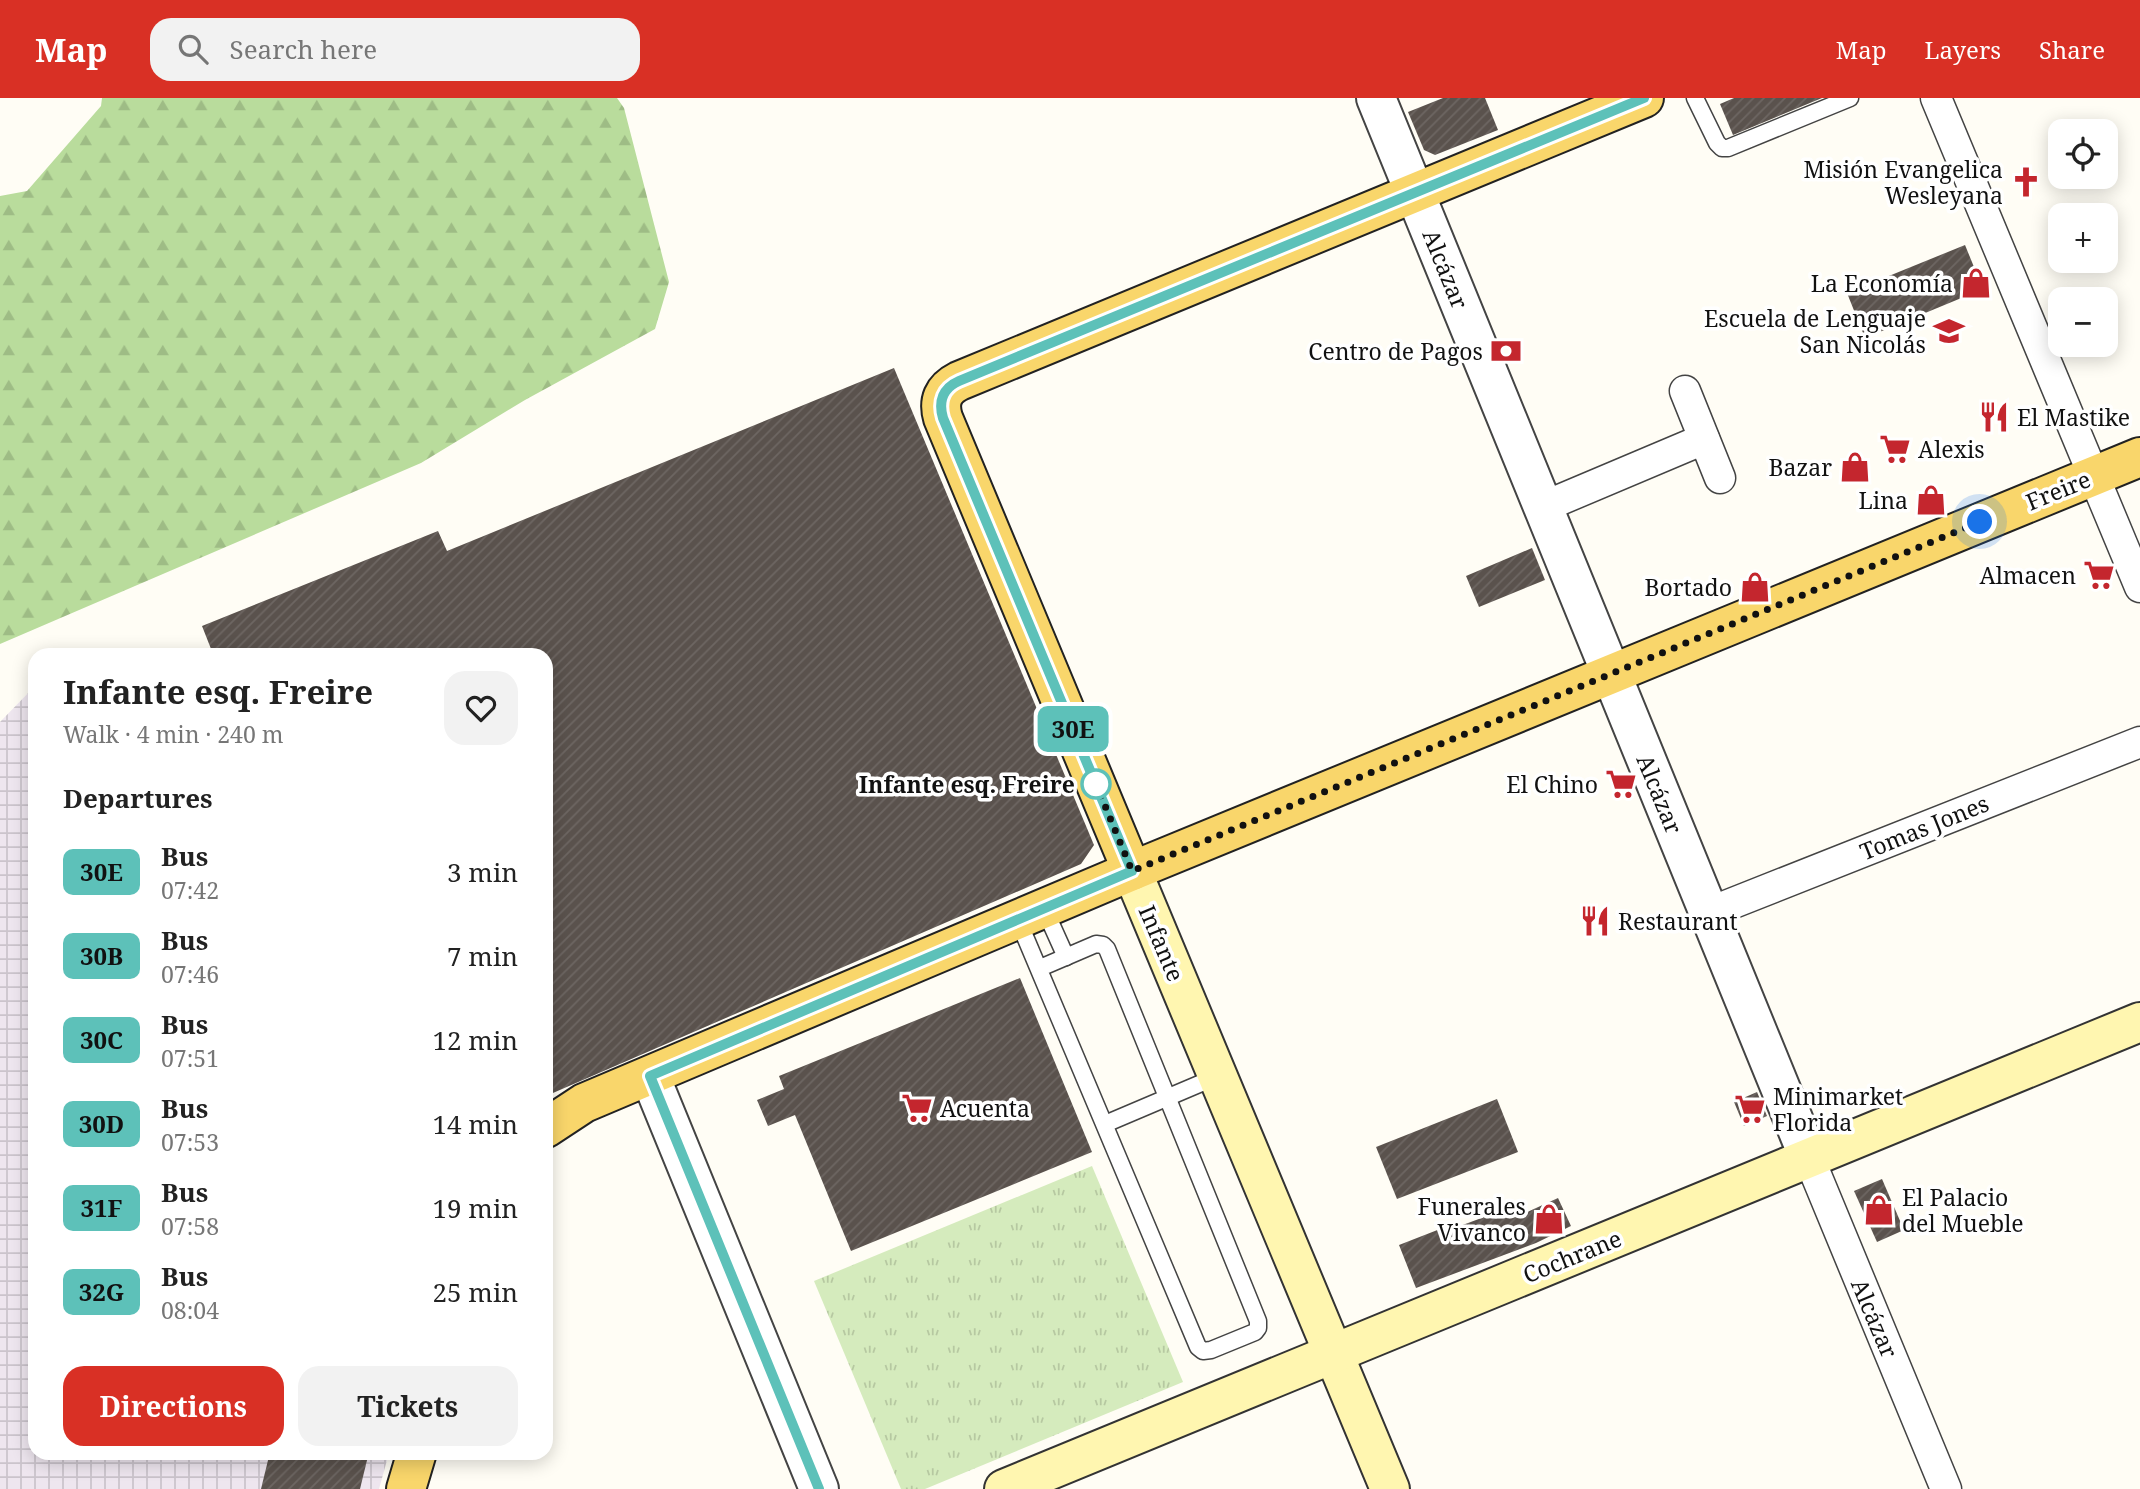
<!DOCTYPE html>
<meta charset="utf-8">
<style>
body{margin:0;font-family:"Noto Serif",serif;background:#f2f2f2;color:#222;height:100vh;display:flex;flex-direction:column;font-size:26px;white-space:nowrap}
*{box-sizing:border-box;margin:0}
p{font-size:23px;color:#767676}
.icon{flex:none;width:38px;height:38px;fill:none;stroke:currentColor;stroke-width:2;stroke-linecap:round;stroke-linejoin:round}
.map{position:relative;flex:1;overflow:hidden}
.side{position:absolute;left:28px;top:550px;width:525px;height:812px;display:flex;flex-direction:column;background:#fff;border-radius:21px;box-shadow:0 4px 18px #0003}
.side>*{flex:none}
.badge{padding:0 14px;border-radius:10px;font-size:24px;line-height:46px}
.fabs{position:absolute;left:2048px;top:21px;display:grid;gap:14px}
.fabs a{display:grid;place-items:center;width:70px;height:70px;border-radius:14px;background:#fff;box-shadow:0 4px 18px #0003;font-size:35px}
.you{position:absolute;width:35px;height:35px;margin:-18px;border:5px solid #fff;border-radius:50%;background:#1a73e8;box-shadow:0 0 0 10px #1a73e833}
.map>.badge{position:absolute;translate:-50% -50%;box-shadow:0 0 0 4px #fff}
h2{padding:0 35px;font-size:26px;line-height:63px}
.round{display:grid;place-items:center;flex:none;width:74px;height:74px;border-radius:21px;background:#f2f2f2}
.overview{display:flex;align-items:center;justify-content:space-between;height:119px;padding:0 35px}
h1{font-size:33px;font-weight:700;line-height:52px}
.button{display:flex;gap:14px;margin-top:auto;padding:14px 35px}
.button a{flex:1;height:80px;border-radius:21px;background:#d93025;color:#fff;font-size:28px;font-weight:700;line-height:80px;text-align:center}
.button a+a{background:#f2f2f2;color:#222}
ul{padding:0;list-style:none}
li{display:flex;align-items:center;gap:21px;height:84px;padding:0 35px}
li div{flex:1}
li b{display:block;font-size:26px}
li em{font-style:normal}
li .badge{min-width:77px;font-weight:700;text-align:center}
header{display:flex;align-items:center;gap:42px;box-sizing:border-box;height:98px;padding:0 35px;background:#d93025;color:#fff}
header strong{font-size:33px}
nav{display:flex;gap:38px;margin-inline-start:auto;font-size:24px}
.search{width:490px;height:63px;background:#f2f2f2;display:flex;align-items:center;gap:18px;box-sizing:border-box;padding:0 24px;border-radius:21px;color:#767676;font-size:26px}
.map>svg:first-child{display:block}
.industrial{fill:url(#industrial-grid)}
.grass{fill:url(#grass-tufts)}
.forest{fill:url(#forest-firs)}
.building{fill:url(#building-hatch)}
.lines{fill:none;stroke-linecap:round;stroke-linejoin:round}
.service-casing{stroke:#444;stroke-width:19}
.minor-casing{stroke:#444;stroke-width:33}
.tertiary-casing{stroke:#444;stroke-width:42}
.secondary-casing{stroke:#333;stroke-width:42}
.primary-casing{stroke:#222;stroke-width:42}
.service{stroke:#fff;stroke-width:16}
.minor{stroke:#fff;stroke-width:30}
.tertiary{stroke:#fff;stroke-width:38}
.secondary{stroke:#fff6b0;stroke-width:38}
.primary{stroke:#f9d66b;stroke-width:38}
.line-casing{stroke:#fff;stroke-width:16}
.line{stroke:#5dc1b9;stroke-width:10}
.walk{stroke:#111;stroke-width:7;stroke-dasharray:0 12.6}
.stop-dot{fill:#fff;stroke:#5dc1b9;stroke-width:3.5}
.labels{text-anchor:middle;dominant-baseline:central;stroke-width:7;stroke-linejoin:round;paint-order:stroke}
.poi-label{font-size:23px;fill:#111;stroke:#fff;text-anchor:end}
.street-label{font-size:23px;fill:#111;stroke:#fff}
.stop-label{font-size:23px;font-weight:bold;fill:#111;stroke:#fff;text-anchor:end}
</style>
<header>
<strong>Map</strong>
<div class="search"><svg class="icon" aria-label="search" viewBox="0 0 24 24"><circle cx="10" cy="10" r="6"/><path d="M15 15l6 6"/></svg>Search here</div>
<nav><a>Map</a><a>Layers</a><a>Share</a></nav>
</header>
<div class="map">
<svg width="2140" height="1391" viewBox="0 0 2140 1391">
<defs>
<pattern id="industrial-grid" width="8" height="8" patternUnits="userSpaceOnUse" patternTransform="scale(1.75)"><rect width="8" height="8" fill="#eee6ef"/><path d="M0 4h8M4 0v8" fill="none" stroke="#cbc4cc"/></pattern>
<pattern id="grass-tufts" width="24" height="20" patternUnits="userSpaceOnUse" patternTransform="scale(1.75)"><rect width="24" height="20" fill="#d5ebbd"/><path d="M3 7l-1-3M5 7V3M7 7l1-3M15 17l-1-3M17 17v-4M19 17l1-3" fill="none" stroke="#b6c8a1"/></pattern>
<pattern id="forest-firs" width="22" height="20" patternUnits="userSpaceOnUse" patternTransform="scale(1.75)"><rect width="22" height="20" fill="#b9dc9c"/><path d="M5 1l3.5 6h-7zM16 11l3.5 6h-7z" fill="#9ebc85"/></pattern>
<pattern id="building-hatch" width="6" height="6" patternUnits="userSpaceOnUse" patternTransform="scale(1.75)"><rect width="6" height="6" fill="#5a524d"/><path d="M-1 1l2-2M0 6l6-6M5 7l2-2" fill="none" stroke="#6d6662"/></pattern>
</defs>
<rect width="100%" height="100%" fill="#fffdf5"/>
<polygon class="industrial" points="35,588 35,1354 389,1355 379,1391 0,1391 0,624"/>
<polygon class="grass" points="1092,1068 1183,1284 925,1391 901,1391 814,1183"/>
<polygon class="forest" points="102,0 617,0 624,10 669,184 655,231 525,302 421,365 0,546 0,98 27,93 101,8"/>
<g class="building">
<polygon points="1443,0 1485,0 1498,32 1435,57 1424,52 1408,14"/>
<polygon points="1734,0 1822,0 1733,37 1720,6"/>
<polygon points="1965,147 1983,191 1865,240 1847,195"/>
<polygon points="894,270 1094,747 1081,766 546,998 546,556 213,556 202,528 438,433 447,453"/>
<polygon points="1532,450 1545,482 1479,509 1466,478"/>
<polygon points="1020,880 1092,1054 851,1153 795,1017 768,1028 757,1002 784,991 779,978"/>
<polygon points="1757,994 1767,1018 1744,1028 1734,1004"/>
<polygon points="1497,1001 1518,1054 1397,1101 1376,1049"/>
<polygon points="1882,1081 1904,1132 1877,1144 1854,1093"/>
<polygon points="1558,1100 1571,1128 1536,1145 1416,1190 1399,1147 1440,1131 1441,1135 1522,1105 1525,1115"/>
<polygon points="270,1354 369,1354 360,1391 261,1391"/>
</g>
<g class="lines">
<g class="service-casing">
<g id="service">
<polyline points="1695,0 1717,45 1722,50 1728,50 1850,0"/>
<polyline points="1044,810 1066,859"/>
<polyline points="1018,822 1198,1249 1203,1253 1211,1252 1255,1234 1258,1230 1258,1223 1107,851 1103,847 1096,846 1040,870"/>
<polyline points="1105,1026 1218,978"/>
</g>
</g>
<g class="minor-casing">
<g id="minor">
<polyline points="1936,0 2140,489"/>
<polyline points="1685,293 1720,380"/>
<polyline points="1543,409 1704,341"/>
<polyline points="1708,815 2140,644"/>
<polyline points="1809,1060 1946,1391"/>
</g>
</g>
<g class="tertiary-casing">
<g id="tertiary">
<polyline points="1376,0 1809,1060"/>
<polyline points="650,978 819,1391"/>
</g>
</g>
<g class="secondary-casing">
<g id="secondary">
<polyline points="1132,773 1390,1391"/>
<polyline points="1004,1391 2140,924"/>
</g>
</g>
<g class="primary-casing">
<g id="primary">
<path d="M1132 773 943 320C938 303 943 291 959 283L1644 0"/>
<polyline points="546,1030 584,1005 1132,773 2140,359"/>
<polyline points="406,1391 417,1354"/>
</g>
</g>
<use href="#service" class="service"/>
<use href="#minor" class="minor"/>
<use href="#tertiary" class="tertiary"/>
<use href="#secondary" class="secondary"/>
<use href="#primary" class="primary"/>
</g>
<g class="lines">
<g class="line-casing">
<path id="line" d="M819 1391 650 978 1132 773 943 320C938 303 943 290 959 283L1644 0"/>
</g>
<use href="#line" class="line"/>
<polyline class="walk" points="1096,686 1132,773 1980,424"/>
</g>
<defs>
<g id="church-bare" transform="scale(2.415)"><path d="M-1.2-6h2.4v3.5h3.3v2.4h-3.3V6h-2.4V-.1h-3.3v-2.4h3.3Z" fill="#c4262e" stroke="#fff" stroke-width="2.5" paint-order="stroke"/></g>
<g id="shop-bare" transform="scale(2.415)"><path d="M-5-2.5h2.3a2.7 3.5 0 0 1 5.4 0H5L5.5 6h-11ZM-1.5-2.5h3a1.5 2.3 0 0 0-3 0Z" fill="#c4262e" stroke="#fff" stroke-width="2.5" paint-order="stroke"/></g>
<g id="school-bare" transform="scale(2.415)"><path d="M0-5L7-2L0 1L-7-2ZM-4 1L0 2.5L4 1V4Q0 6-4 4Z" fill="#c4262e" stroke="#fff" stroke-width="2.5" paint-order="stroke"/></g>
<g id="bank-bare" transform="scale(2.415)"><path d="M-6-4H6V4H-6ZM0-2.3a2.3 2.3 0 1 0 0 4.6a2.3 2.3 0 1 0 0-4.6Z" fill="#c4262e" stroke="#fff" stroke-width="2.5" paint-order="stroke"/></g>
<g id="restaurant-bare" transform="scale(2.415)"><path d="M-5-6h1v4h1v-4h1v4h1v-4h1v5L-1.5 .5V6h-2V.5L-5-1ZM5-6V6H3V1.5H1.5Q1.5-4 5-6Z" fill="#c4262e" stroke="#fff" stroke-width="2.5" paint-order="stroke"/></g>
<g id="supermarket-bare" transform="scale(2.415)"><path d="M-6-5.5h2.5l.6 2H6L4.5 2H-2.5L-4.4-4H-6ZM-1.5 3.2a1.3 1.3 0 1 0 .1 0ZM3 3.2a1.3 1.3 0 1 0 .1 0Z" fill="#c4262e" stroke="#fff" stroke-width="2.5" paint-order="stroke"/></g>
</defs>
<g fill-rule="evenodd">
<use href="#church-bare" x="2026" y="84"/>
<use href="#shop-bare" x="1976" y="185"/>
<use href="#school-bare" x="1949" y="233"/>
<use href="#bank-bare" x="1506" y="253"/>
<use href="#restaurant-bare" x="1994" y="319"/>
<use href="#supermarket-bare" x="1895" y="351"/>
<use href="#shop-bare" x="1855" y="369"/>
<use href="#shop-bare" x="1931" y="402"/>
<use href="#supermarket-bare" x="2099" y="477"/>
<use href="#shop-bare" x="1755" y="489"/>
<use href="#supermarket-bare" x="1621" y="686"/>
<use href="#restaurant-bare" x="1595" y="823"/>
<use href="#supermarket-bare" x="917" y="1010"/>
<use href="#supermarket-bare" x="1750" y="1011"/>
<use href="#shop-bare" x="1879" y="1112"/>
<use href="#shop-bare" x="1549" y="1121"/>
</g>
<circle class="stop-dot" cx="1096" cy="686" r="14"/>
<g class="labels">
<g class="poi-label">
<text x="2003" y="71">Misión Evangelica<tspan x="2003" dy="26">Wesleyana</tspan></text>
<text x="1953" y="185">La Economía</text>
<text x="1926" y="220">Escuela de Lenguaje<tspan x="1926" dy="26">San Nicolás</tspan></text>
<text x="1483" y="253">Centro de Pagos</text>
<text x="2017" y="319" text-anchor="start">El Mastike</text>
<text x="1918" y="351" text-anchor="start">Alexis</text>
<text x="1832" y="369">Bazar</text>
<text x="1908" y="402">Lina</text>
<text x="2076" y="477">Almacen</text>
<text x="1732" y="489">Bortado</text>
<text x="1598" y="686">El Chino</text>
<text x="1618" y="823" text-anchor="start">Restaurant</text>
<text x="1773" y="998" text-anchor="start">Minimarket<tspan x="1773" dy="26">Florida</tspan></text>
<text x="940" y="1010" text-anchor="start">Acuenta</text>
<text x="1902" y="1099" text-anchor="start">El Palacio<tspan x="1902" dy="26">del Mueble</tspan></text>
<text x="1526" y="1108">Funerales<tspan x="1526" dy="26">Vivanco</tspan></text>
</g>
<g class="street-label">
<text transform="translate(1446 171) rotate(68)">Alcázar</text>
<text transform="translate(2058 392) rotate(-22)">Freire</text>
<text transform="translate(1660 696) rotate(68)">Alcázar</text>
<text transform="translate(1924 729) rotate(-22)">Tomas Jones</text>
<text transform="translate(1162 845) rotate(67)">Infante</text>
<text transform="translate(1572 1158) rotate(-22)">Cochrane</text>
<text transform="translate(1875 1220) rotate(67)">Alcázar</text>
</g>
<g class="stop-label">
<text x="1075" y="686">Infante esq. Freire</text>
</g>
</g>
</svg>
<div class="fabs">
<a><svg class="icon" aria-label="locate" viewBox="0 0 24 24"><circle cx="12" cy="12" r="6"/><path d="M12 2v4M12 18v4M2 12h4M18 12h4"/></svg></a>
<a>+</a>
<a>−</a>
</div>
<div class="you" style="left:1980px;top:424px"></div>
<b class="badge" style="left:1073px;top:631px;background:#5dc1b9;color:#111">30E</b>
<section class="side">
<div class="overview"><div><h1>Infante esq. Freire</h1><p>Walk · 4 min · 240 m</p></div><a class="round"><svg class="icon" aria-label="heart" viewBox="0 0 24 24"><path d="M12 20l-8-8c-3-5 5-10 8-4 3-6 11-1 8 4z"/></svg></a></div>
<h2>Departures</h2>
<ul>
<li><span class="badge" style="background:#5dc1b9;color:#111">30E</span><div><b>Bus</b><p>07:42</p></div><em>3 min</em></li>
<li><span class="badge" style="background:#5dc1b9;color:#111">30B</span><div><b>Bus</b><p>07:46</p></div><em>7 min</em></li>
<li><span class="badge" style="background:#5dc1b9;color:#111">30C</span><div><b>Bus</b><p>07:51</p></div><em>12 min</em></li>
<li><span class="badge" style="background:#5dc1b9;color:#111">30D</span><div><b>Bus</b><p>07:53</p></div><em>14 min</em></li>
<li><span class="badge" style="background:#5dc1b9;color:#111">31F</span><div><b>Bus</b><p>07:58</p></div><em>19 min</em></li>
<li><span class="badge" style="background:#5dc1b9;color:#111">32G</span><div><b>Bus</b><p>08:04</p></div><em>25 min</em></li>
</ul>
<div class="button"><a>Directions</a><a>Tickets</a></div>
</section>
</div>
